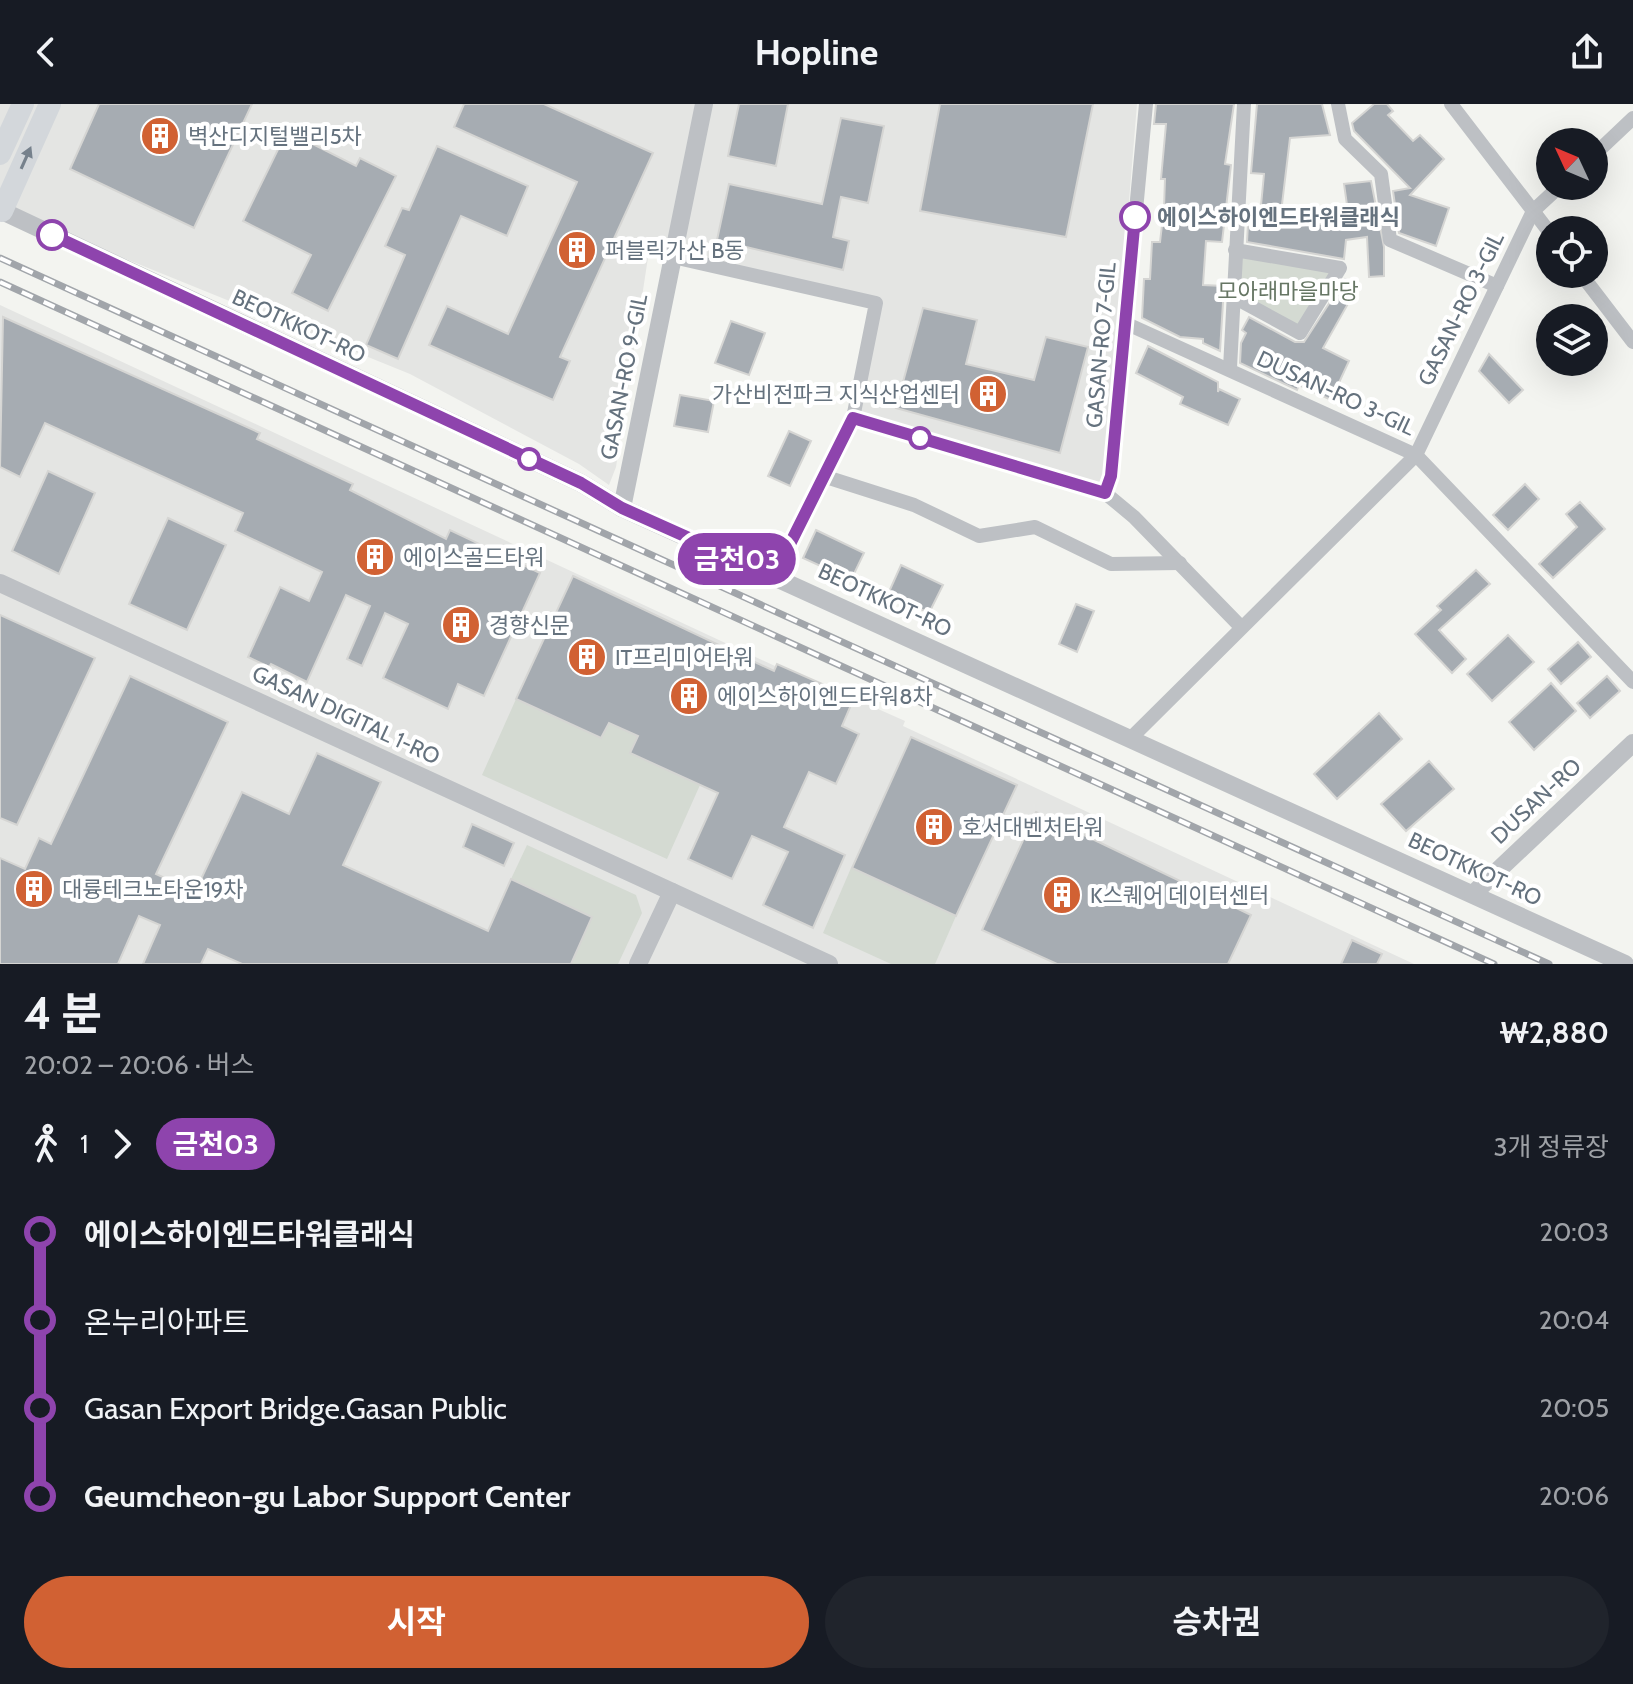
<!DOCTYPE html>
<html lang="ko">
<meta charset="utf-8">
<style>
body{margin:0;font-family:Cabin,"Noto Sans KR",sans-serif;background:#20242c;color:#f1f3f6;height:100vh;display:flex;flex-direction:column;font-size:30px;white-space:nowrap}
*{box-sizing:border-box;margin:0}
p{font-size:26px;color:#9ea1a6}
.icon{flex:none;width:44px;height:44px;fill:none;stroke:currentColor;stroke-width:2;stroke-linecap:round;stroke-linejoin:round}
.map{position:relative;height:860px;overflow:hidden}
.panel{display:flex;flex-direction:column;background:#171b24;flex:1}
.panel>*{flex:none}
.badge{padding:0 16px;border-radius:26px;font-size:28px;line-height:52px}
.needle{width:52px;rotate:314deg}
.controls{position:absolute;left:1536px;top:24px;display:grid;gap:16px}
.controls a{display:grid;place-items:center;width:72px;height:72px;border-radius:50%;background:#171b24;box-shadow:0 8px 32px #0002;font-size:40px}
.map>.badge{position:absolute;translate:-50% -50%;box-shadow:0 0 0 4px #fff}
.legs{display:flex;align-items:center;gap:12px;height:88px;padding:0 24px;font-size:26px}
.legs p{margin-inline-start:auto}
.head{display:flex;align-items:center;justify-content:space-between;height:136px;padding:0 24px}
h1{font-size:44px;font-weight:700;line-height:60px}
.button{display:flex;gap:16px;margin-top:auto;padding:16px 24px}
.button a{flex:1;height:92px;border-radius:48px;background:#d16133;color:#fff;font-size:32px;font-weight:700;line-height:92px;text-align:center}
.button a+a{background:#20242c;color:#f1f3f6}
ul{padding:0 24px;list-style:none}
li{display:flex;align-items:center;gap:28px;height:88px;font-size:30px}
li i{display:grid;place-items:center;width:12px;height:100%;margin:0 10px;background:currentColor}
li i::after{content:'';width:20px;height:20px;margin:-10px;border:6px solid;border-radius:50%;background:#171b24}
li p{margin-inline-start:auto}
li:first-child i{background:linear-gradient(#0000 50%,currentColor 0)}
li:last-child i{background:linear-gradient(currentColor 50%,#0000 0)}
header{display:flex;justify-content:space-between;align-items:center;height:104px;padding:0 24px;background:#171b24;font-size:36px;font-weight:700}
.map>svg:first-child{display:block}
.built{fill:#e4e5e3}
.green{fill:#d4dad2}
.building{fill:#a6acb2;stroke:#d5d5d3;stroke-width:2}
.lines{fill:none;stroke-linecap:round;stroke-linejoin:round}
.minor{stroke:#bdc0c4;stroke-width:14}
.tertiary{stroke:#bdc0c4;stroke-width:18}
.secondary{stroke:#d3d7db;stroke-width:22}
.rail-casing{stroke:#a1a5aa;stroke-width:7}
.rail{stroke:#fff;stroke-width:4;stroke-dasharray:12;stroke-linecap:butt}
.oneway{fill:#76818c}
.line-1-casing{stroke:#fff;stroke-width:18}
.line-1{stroke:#8e44ad;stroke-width:12}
.stop-1-dot{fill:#fff;stroke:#8e44ad;stroke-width:4}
.labels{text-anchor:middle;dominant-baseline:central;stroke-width:8;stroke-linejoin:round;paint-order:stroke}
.poi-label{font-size:22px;fill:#65727e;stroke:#fff;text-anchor:start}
.stop-label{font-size:22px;font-weight:bold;fill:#65727e;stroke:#fff;text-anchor:start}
.park-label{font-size:22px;fill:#667664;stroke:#fff}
.street-label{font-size:22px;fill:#65727e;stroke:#fff}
</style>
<header><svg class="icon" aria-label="back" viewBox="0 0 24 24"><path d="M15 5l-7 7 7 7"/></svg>Hopline<svg class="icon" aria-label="share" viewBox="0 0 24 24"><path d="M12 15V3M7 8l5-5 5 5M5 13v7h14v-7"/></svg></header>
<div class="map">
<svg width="1633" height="860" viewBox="0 0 1633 860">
<rect width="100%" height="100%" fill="#f3f4f0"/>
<g class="built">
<polygon points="0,0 1137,0 1105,389 853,314 876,199 649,147 616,363 609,381 579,360 410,270 0,104"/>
<polygon points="0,201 775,562 777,560 905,617 903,622 1414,860 0,860"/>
</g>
<g class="green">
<polygon points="1235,146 1340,164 1300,229 1232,192"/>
<polygon points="516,595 601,634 609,618 638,632 630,649 700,681 667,755 482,671"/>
<polygon points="527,741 636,791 642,809 618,860 571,860 592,813 511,775"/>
<polygon points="851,764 956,812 935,860 891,860 823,829"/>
</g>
<g class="building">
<polygon points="99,0 252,0 194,124 70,65"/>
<polygon points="464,0 544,0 653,49 560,253 570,257 553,296 429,241 447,202 508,230 577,78 454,23"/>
<polygon points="739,0 788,0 776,62 728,52"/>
<polygon points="940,0 1093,0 1066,133 920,107"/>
<polygon points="1156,0 1234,0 1225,60 1231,61 1222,138 1206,137 1203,181 1224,182 1220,247 1203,239 1203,235 1180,233 1142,214 1144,175 1150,175 1152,138 1160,138 1164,104 1165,75 1161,75 1166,20 1154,20"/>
<polygon points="1257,0 1322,0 1330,31 1290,34 1280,117 1350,122 1344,80 1371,77 1384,143 1384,172 1369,173 1367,133 1346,136 1344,155 1247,138 1248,120 1259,122 1264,70 1251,69"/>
<polygon points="1374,0 1387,0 1393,7 1388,11 1413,37 1420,31 1444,55 1410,91 1449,104 1436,142 1399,129 1393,87 1410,84 1354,27 1352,19"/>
<polygon points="841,14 884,22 868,99 841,93 833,133 849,137 843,166 717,136 729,80 822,100"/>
<polygon points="287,27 356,62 360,54 396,72 328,207 292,189 311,151 243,117"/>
<polygon points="437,42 528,82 507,132 461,112 398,255 366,241 405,151 385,142 402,104 409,106"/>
<polygon points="1345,175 1358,182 1323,244 1349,257 1331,296 1299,281 1297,286 1240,259 1241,239 1246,229 1242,226 1249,213 1295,238 1304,238"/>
<polygon points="923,204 977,216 966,260 1034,276 1046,233 1088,243 1060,349 896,304"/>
<polygon points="3,213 260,329 257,335 353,380 350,386 446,435 450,426 540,469 484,592 458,580 448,605 383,574 408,520 385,509 362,562 347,555 370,502 346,491 307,578 271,560 269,563 248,553 280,483 309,497 322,468 235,427 243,409 45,319 20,373 0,363"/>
<polygon points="731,217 765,229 749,271 715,259"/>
<polygon points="1148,242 1218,278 1218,288 1219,285 1240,295 1228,321 1180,300 1183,293 1136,269"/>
<polygon points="1489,250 1523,286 1509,299 1479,267"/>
<polygon points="680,291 714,297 708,328 674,322"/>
<polygon points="789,327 811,337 790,382 768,372"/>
<polygon points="48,367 95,389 59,470 12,447"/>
<polygon points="1525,380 1539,395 1508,426 1493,411"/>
<polygon points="1580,398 1605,425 1553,474 1539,460 1577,423 1566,410"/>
<polygon points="168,414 226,441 187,526 129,500"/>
<polygon points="816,426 864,449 851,476 803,454"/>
<polygon points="901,461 943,481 929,509 888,490"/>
<polygon points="1476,466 1490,480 1439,526 1466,555 1452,569 1415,530 1441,506 1437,502"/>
<polygon points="573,472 774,567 777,560 854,594 842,622 859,630 836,680 809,668 784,723 845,751 813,824 763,801 788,748 752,732 732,775 688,755 718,689 630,649 638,632 609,619 601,634 516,595"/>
<polygon points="1076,500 1094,507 1077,548 1059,540"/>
<polygon points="0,511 95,554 17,721 0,714"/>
<polygon points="1508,531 1534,558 1492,597 1467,570"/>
<polygon points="1578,538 1591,553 1561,580 1548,565"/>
<polygon points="130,572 228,618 156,770 195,788 242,688 289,710 317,649 381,678 343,761 488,827 511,775 592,813 571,860 242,860 208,845 201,860 143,860 160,821 139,812 118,860 0,860 0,754 25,765 39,734 51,740"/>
<polygon points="1607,572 1620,587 1590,614 1577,599"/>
<polygon points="1551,579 1576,607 1534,646 1509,618"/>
<polygon points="1379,609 1402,635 1337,695 1314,670"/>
<polygon points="911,633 1017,681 956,812 852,764"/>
<polygon points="1429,657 1454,685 1406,727 1381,700"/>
<polygon points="1036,708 1251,811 1228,860 1057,860 982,826"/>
<polygon points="472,720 514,739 504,762 463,743"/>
<polygon points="1352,836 1382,850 1377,860 1341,860"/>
</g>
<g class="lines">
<g class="minor">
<polyline points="1338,0 1345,35 1381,70 1390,136 1497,182"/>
<polyline points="1451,0 1550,129"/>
<polyline points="1594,51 1633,14"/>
<polyline points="673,153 876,199 853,314 774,472"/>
<polyline points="1581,170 1633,238"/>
<polyline points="1232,192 1300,229 1340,164 1235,146"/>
<polyline points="1125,219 1416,351 1633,578"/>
<polyline points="1230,264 1244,0"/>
<polyline points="853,314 1105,389 1134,413 1241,523"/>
<polyline points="823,372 914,401 979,432 1035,423 1111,460 1180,459"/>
<polyline points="1105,389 1111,372 1146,0"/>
<polyline points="1130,635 1416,351 1533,107 1560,82"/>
</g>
<g class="tertiary">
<polyline points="0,106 581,379 622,404 1625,860"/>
<polyline points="622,404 704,0"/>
<polyline points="0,479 829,860"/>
<polyline points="1473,790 1633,639"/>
<polyline points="638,860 672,788"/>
</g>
<g class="secondary">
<polyline points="0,50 23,0"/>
<polyline points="2,107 50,0"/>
</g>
<g class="rail-casing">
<g id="rail">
<polyline points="0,154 1549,860"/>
<polyline points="0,178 1494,860"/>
</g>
</g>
<use href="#rail" class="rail"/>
</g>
<defs><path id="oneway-solid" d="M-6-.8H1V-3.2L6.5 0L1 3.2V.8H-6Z" transform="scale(2)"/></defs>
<use class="oneway" href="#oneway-solid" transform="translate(26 54) rotate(-66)"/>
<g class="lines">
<g class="line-1-casing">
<polyline id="line-1" points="52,131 581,379 622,404 774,472 853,314 1105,389 1111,372 1135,113"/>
</g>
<use href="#line-1" class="line-1"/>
</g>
<defs>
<g id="building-disc" transform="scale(2)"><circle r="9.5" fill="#d16133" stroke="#fff"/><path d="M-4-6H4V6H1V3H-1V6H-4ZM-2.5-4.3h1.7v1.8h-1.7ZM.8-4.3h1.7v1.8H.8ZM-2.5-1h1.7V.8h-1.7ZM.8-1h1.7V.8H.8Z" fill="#fff"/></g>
</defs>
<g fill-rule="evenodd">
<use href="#building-disc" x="160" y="32"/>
<use href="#building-disc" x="577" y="146"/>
<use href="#building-disc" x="988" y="290"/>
<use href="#building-disc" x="375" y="453"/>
<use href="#building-disc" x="461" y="521"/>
<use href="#building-disc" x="587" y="553"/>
<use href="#building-disc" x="689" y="592"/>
<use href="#building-disc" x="934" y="723"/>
<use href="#building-disc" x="34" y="785"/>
<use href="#building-disc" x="1062" y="791"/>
</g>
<g class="stop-1-dot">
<circle cx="1135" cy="113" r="14"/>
<circle cx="52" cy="131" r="14"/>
<circle cx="920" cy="334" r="10"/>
<circle cx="529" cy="355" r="10"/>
</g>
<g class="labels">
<g class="poi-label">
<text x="188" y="32">벽산디지털밸리5차</text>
<text x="605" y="146">퍼블릭가산 B동</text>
<text x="960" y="290" text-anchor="end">가산비전파크 지식산업센터</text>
<text x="403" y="453">에이스골드타워</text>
<text x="489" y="521">경향신문</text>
<text x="615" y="553">IT프리미어타워</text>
<text x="717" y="592">에이스하이엔드타워8차</text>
<text x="962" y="723">호서대벤처타워</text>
<text x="62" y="785">대륭테크노타운19차</text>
<text x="1090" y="791">K스퀘어 데이터센터</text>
</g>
<g class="stop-label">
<text x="1157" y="113">에이스하이엔드타워클래식</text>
</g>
<g class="park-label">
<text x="1288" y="187">모아래마을마당</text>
</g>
<g class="street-label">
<text transform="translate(1461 205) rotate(-64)">GASAN-RO 3-GIL</text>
<text transform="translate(299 222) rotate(25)">BEOTKKOT-RO</text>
<text transform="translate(1101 241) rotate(-85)">GASAN-RO 7-GIL</text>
<text transform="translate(624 273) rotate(-79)">GASAN-RO 9-GIL</text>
<text transform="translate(1336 289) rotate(25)">DUSAN-RO 3-GIL</text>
<text transform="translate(885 496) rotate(25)">BEOTKKOT-RO</text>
<text transform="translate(346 611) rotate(25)">GASAN DIGITAL 1-RO</text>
<text transform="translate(1536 697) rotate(-43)">DUSAN-RO</text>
<text transform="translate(1475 765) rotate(25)">BEOTKKOT-RO</text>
</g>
</g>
</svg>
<div class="controls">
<a><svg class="needle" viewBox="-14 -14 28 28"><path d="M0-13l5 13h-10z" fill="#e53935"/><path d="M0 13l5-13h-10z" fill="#9ea1a6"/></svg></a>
<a><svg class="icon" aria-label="locate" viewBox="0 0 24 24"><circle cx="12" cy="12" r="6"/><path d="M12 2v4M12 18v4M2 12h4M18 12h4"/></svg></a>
<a><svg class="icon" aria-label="layers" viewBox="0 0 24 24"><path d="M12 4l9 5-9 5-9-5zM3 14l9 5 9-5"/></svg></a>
</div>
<b class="badge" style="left:737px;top:455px;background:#8e44ad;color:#fff">금천03</b>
</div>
<section class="panel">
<div class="head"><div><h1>4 분</h1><p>20:02 – 20:06 · 버스</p></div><b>₩2,880</b></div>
<div class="legs"><svg class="icon" aria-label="walk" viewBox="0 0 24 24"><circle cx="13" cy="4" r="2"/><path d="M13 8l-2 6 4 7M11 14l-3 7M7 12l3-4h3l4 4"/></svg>1<svg class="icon" aria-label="forward" viewBox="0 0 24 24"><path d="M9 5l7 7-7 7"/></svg><b class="badge" style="background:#8e44ad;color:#fff">금천03</b><p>3개 정류장</p></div>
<ul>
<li><i style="color:#8e44ad"></i><b>에이스하이엔드타워클래식</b><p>20:03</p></li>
<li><i style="color:#8e44ad"></i><span>온누리아파트</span><p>20:04</p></li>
<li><i style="color:#8e44ad"></i><span>Gasan Export Bridge.Gasan Public</span><p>20:05</p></li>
<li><i style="color:#8e44ad"></i><b>Geumcheon-gu Labor Support Center</b><p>20:06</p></li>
</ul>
<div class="button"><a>시작</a><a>승차권</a></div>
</section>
